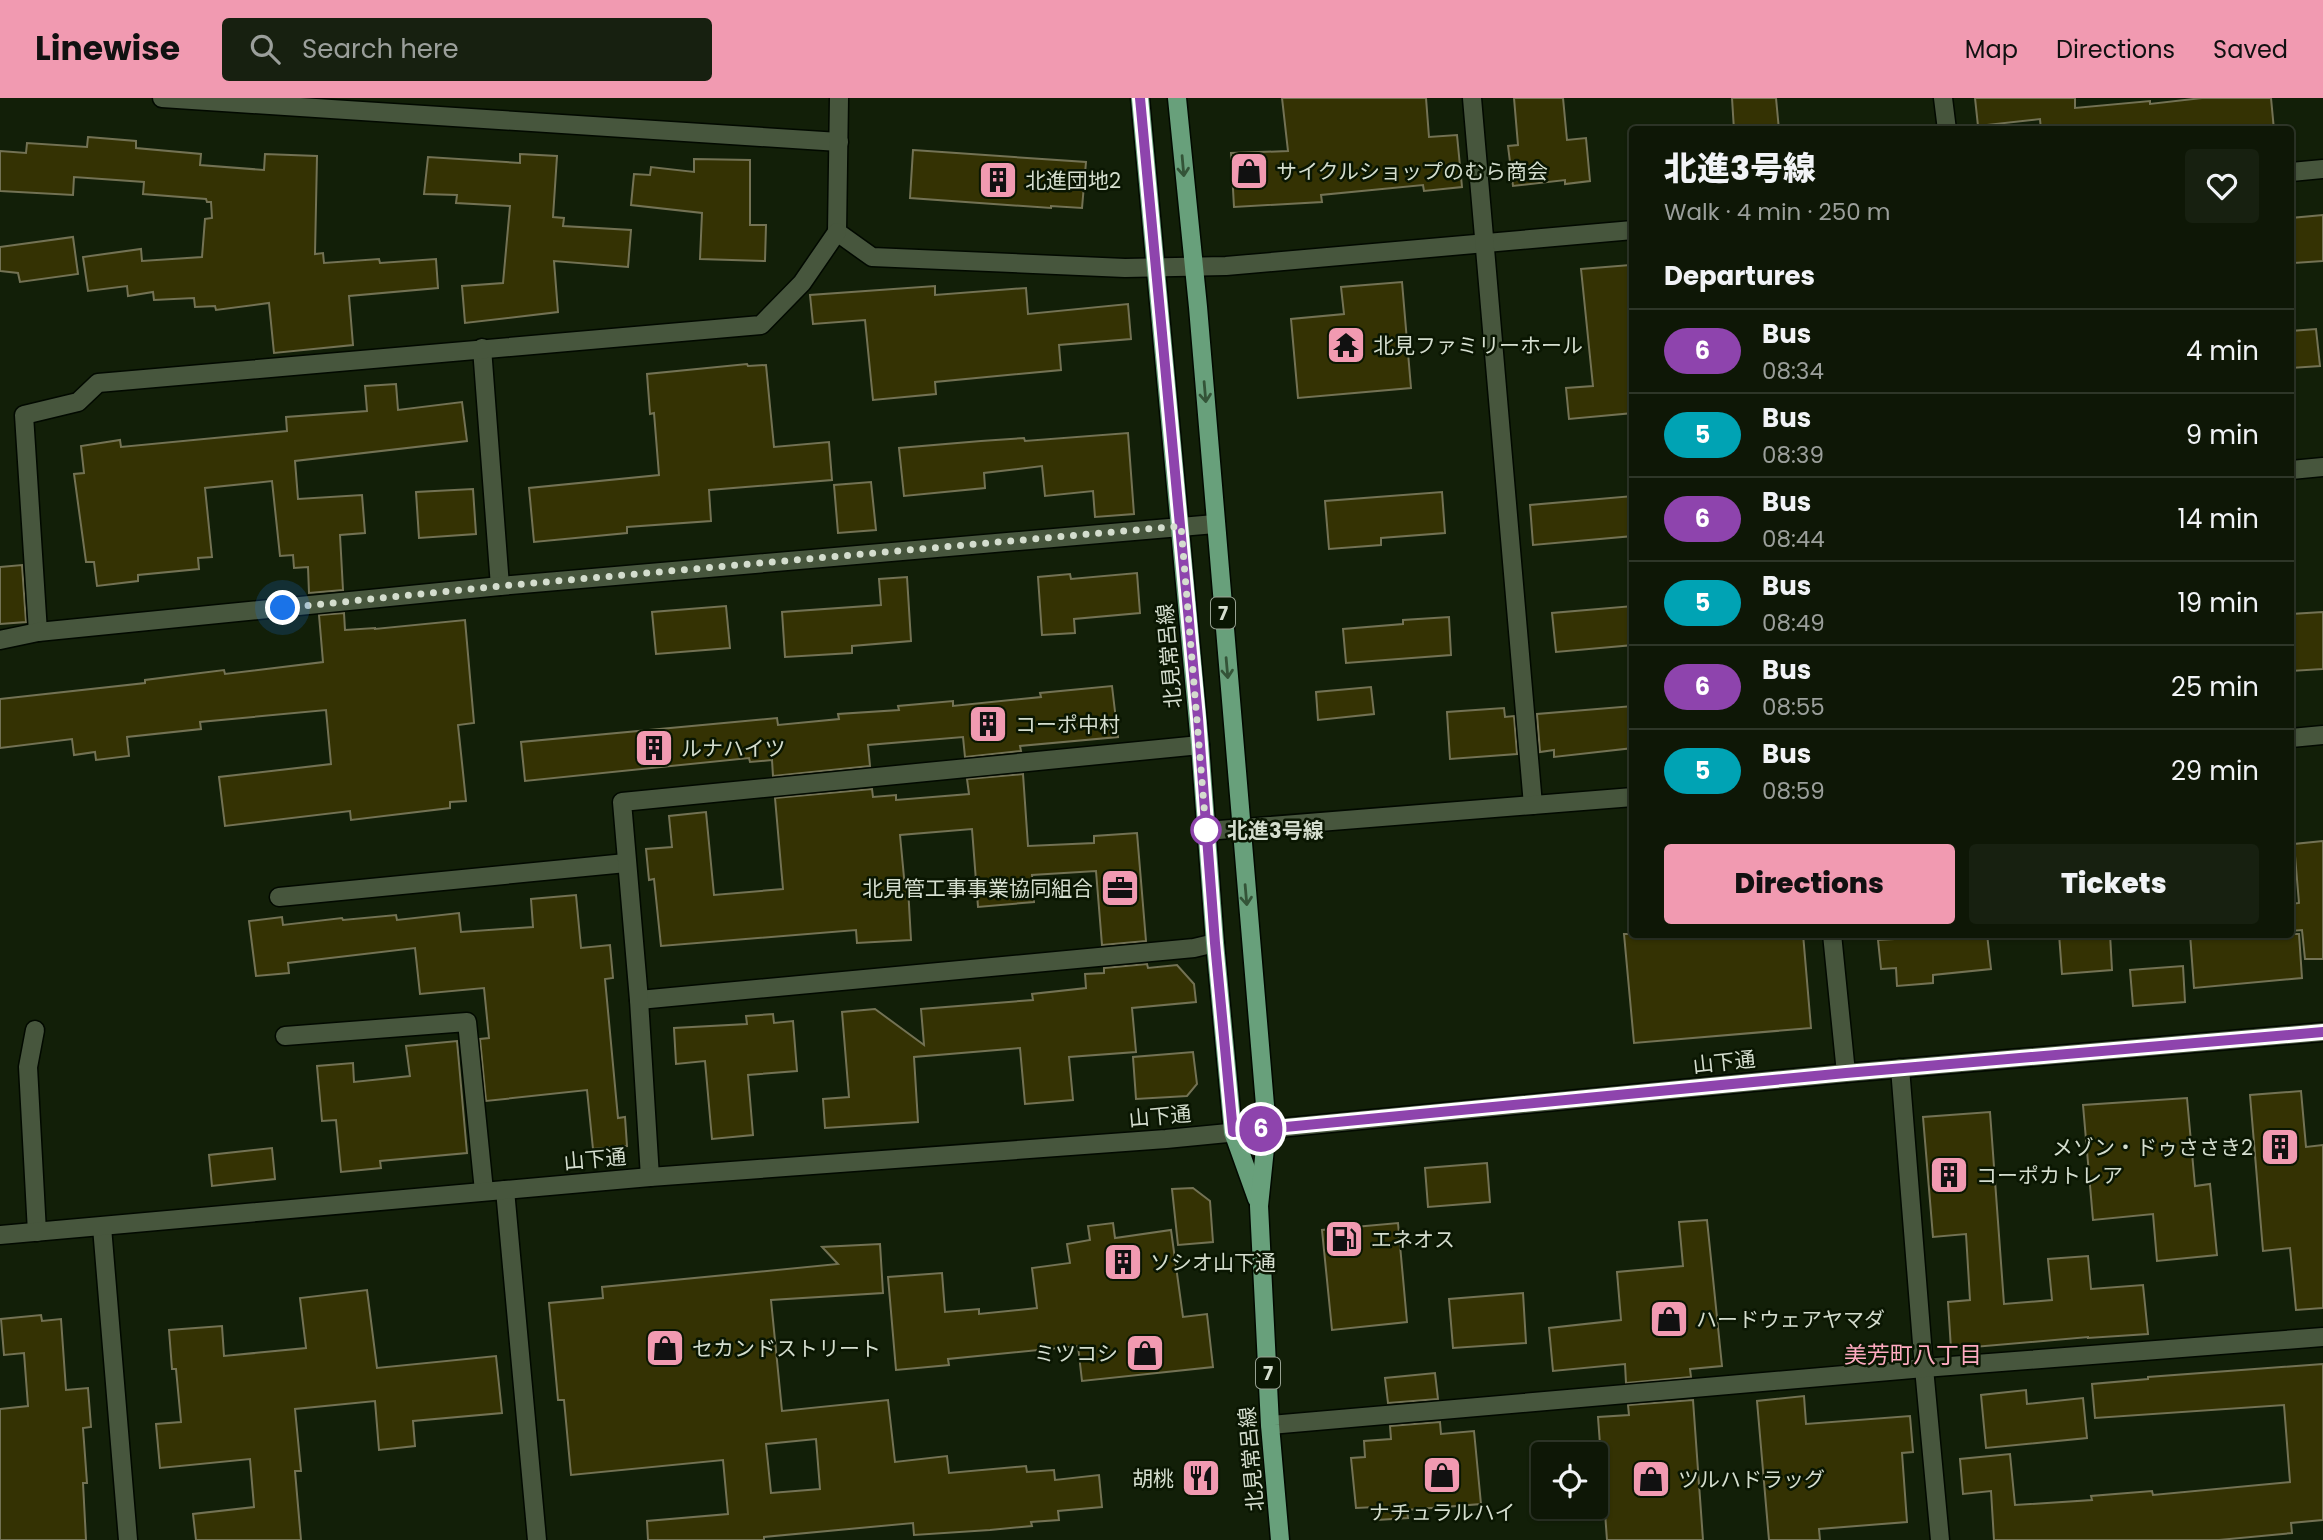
<!DOCTYPE html>
<meta charset="utf-8">
<style>
body{margin:0;font-family:Poppins,"Noto Sans JP",sans-serif;background:#172010;color:#f1f3f6;height:100vh;display:flex;flex-direction:column;font-size:26px;white-space:nowrap}
*{box-sizing:border-box;margin:0}
p{font-size:23px;color:#9b9f9b}
.icon{flex:none;width:38px;height:38px;fill:none;stroke:currentColor;stroke-width:2;stroke-linecap:round;stroke-linejoin:round}
.map{position:relative;flex:1;overflow:hidden}
.panel{position:absolute;left:1629px;top:28px;width:665px;height:812px;display:flex;flex-direction:column;background:#0e1706;border-radius:7px;box-shadow:0 2px 5px #0004,0 0 0 2px #2e3628}
.panel>*{flex:none}
.badge{padding:0 14px;border-radius:23px;font-size:24px;line-height:46px}
.fabs{position:absolute;left:1531px;top:1344px;display:grid;gap:14px}
.fabs a{display:grid;place-items:center;width:77px;height:77px;border-radius:7px;background:#0e1706;box-shadow:0 2px 5px #0004,0 0 0 2px #2e3628;font-size:35px}
.you{position:absolute;width:35px;height:35px;margin:-18px;border:5px solid #fff;border-radius:50%;background:#1a73e8;box-shadow:0 0 0 10px #1a73e833}
.map>.badge{position:absolute;translate:-50% -50%;box-shadow:0 0 0 4px #fff}
h2{padding:0 35px;font-size:26px;line-height:63px}
.round{display:grid;place-items:center;flex:none;width:74px;height:74px;border-radius:7px;background:#172010}
.head{display:flex;align-items:center;justify-content:space-between;height:119px;padding:0 35px}
h1{font-size:33px;font-weight:800;line-height:52px}
.action{display:flex;gap:14px;margin-top:auto;padding:14px 35px}
.action a{flex:1;height:80px;border-radius:7px;background:#f19ab1;color:#111;font-size:28px;font-weight:800;line-height:80px;text-align:center}
.action a+a{background:#172010;color:#f1f3f6}
ul{padding:0;list-style:none}
li{display:flex;align-items:center;gap:21px;height:84px;padding:0 35px;border-top:2px solid #2e3628}
li div{flex:1}
li b{display:block;font-size:26px}
li em{font-style:normal}
li .badge{min-width:77px;font-weight:700;text-align:center}
header{display:flex;align-items:center;gap:42px;box-sizing:border-box;height:98px;padding:0 35px;background:#f19ab1;color:#111}
header strong{font-size:33px}
nav{display:flex;gap:38px;margin-inline-start:auto;font-size:24px}
.search{width:490px;height:63px;background:#172010;display:flex;align-items:center;gap:18px;box-sizing:border-box;padding:0 24px;border-radius:7px;color:#9b9f9b;font-size:26px}
.map>svg:first-child{display:block}
.building{fill:#343203;stroke:#737254;stroke-width:2;fill-rule:evenodd}
.lines{fill:none;stroke-linecap:round;stroke-linejoin:round}
.minor-casing{stroke:#020900;stroke-width:21}
.major-casing{stroke:#020900;stroke-width:21}
.minor{stroke:#47563d;stroke-width:18}
.major{stroke:#68a07b;stroke-width:18}
.oneway{stroke:#345438}
.line-casing{stroke:#fff;stroke-width:16}
.line{stroke:#8e44ad;stroke-width:10}
.walk{stroke:#d4ddce;stroke-width:7;stroke-dasharray:0 12.6}
.stop-dot{fill:#fff;stroke:#8e44ad;stroke-width:3.5}
.labels{text-anchor:middle;dominant-baseline:central;stroke-width:5;stroke-linejoin:round;paint-order:stroke}
.shield{fill:#0a1602;stroke:#97a191;stroke-width:2}
.shield-label{font-size:19px;font-weight:bold;fill:#d4ddce}
.poi-label{font-size:21px;fill:#d4ddce;stroke:#0a1602;text-anchor:start}
.street-label{font-size:21px;fill:#d4ddce;stroke:#0a1602}
.stop-label{font-size:21px;font-weight:bold;fill:#d4ddce;stroke:#0a1602;text-anchor:start}
.neighbourhood-label{font-size:23px;fill:#feabc1;stroke:#0a1602}
</style>
<header>
<strong>Linewise</strong>
<div class="search"><svg class="icon" aria-label="search" viewBox="0 0 24 24"><circle cx="10" cy="10" r="6"/><path d="M15 15l6 6"/></svg>Search here</div>
<nav><a>Map</a><a>Directions</a><a>Saved</a></nav>
</header>
<div class="map">
<svg width="2323" height="1442" viewBox="0 0 2323 1442">
<rect width="100%" height="100%" fill="#121f08"/>
<g class="building">
<polygon points="1282,0 1426,0 1429,39 1457,37 1462,89 1424,93 1423,87 1321,97 1322,104 1234,109 1231,55 1288,53"/>
<polygon points="1514,0 1563,0 1567,42 1586,40 1590,83 1565,86 1565,82 1513,88 1508,48 1518,47"/>
<polygon points="1732,0 1776,0 1779,32 1734,32"/>
<polygon points="1975,0 2075,0 2075,10 2150,3 2150,6 2202,0 2271,0 2274,32 2041,32 2040,21 1978,28"/>
<polygon points="88,39 136,43 136,50 201,56 200,67 264,72 265,56 317,58 315,156 323,155 324,165 379,161 380,165 436,161 438,190 349,198 353,247 274,255 269,205 216,212 215,208 195,209 194,200 154,202 153,194 128,198 127,188 88,193 83,159 141,151 142,163 202,159 205,121 212,120 211,104 207,104 206,101 143,96 144,84 74,79 73,97 0,93 0,53 26,55 27,45 87,49"/>
<polygon points="913,52 1086,64 1082,110 1051,108 1051,110 910,100"/>
<polygon points="520,56 557,58 553,119 564,120 563,128 631,132 628,169 554,163 558,214 465,225 462,188 503,185 510,108 456,105 457,97 424,96 428,59 520,65"/>
<polygon points="694,61 750,62 750,127 766,127 765,163 700,161 702,115 631,107 634,76 650,77 651,69 694,74"/>
<polygon points="2323,117 2323,163 2294,165 2291,120"/>
<polygon points="73,139 78,176 20,184 18,175 0,173 0,149"/>
<polygon points="1630,167 1633,213 1633,315 1569,321 1566,290 1593,288 1581,171"/>
<polygon points="1402,184 1411,290 1298,300 1291,221 1344,216 1341,189"/>
<polygon points="935,188 935,197 1026,190 1028,216 1128,206 1131,241 1059,247 1061,272 935,284 936,296 873,302 865,222 813,226 810,197"/>
<polygon points="2316,231 2320,268 2291,270 2291,233"/>
<polygon points="747,266 748,268 766,267 774,349 829,344 832,382 709,392 711,423 627,429 627,435 534,444 529,390 659,377 654,315 650,316 647,276"/>
<polygon points="396,286 398,312 462,304 467,343 295,363 298,401 362,397 365,435 340,437 343,492 309,495 308,469 294,470 293,457 280,458 272,383 205,390 212,459 198,460 199,471 138,477 138,483 97,488 94,464 86,464 74,376 84,375 81,348 120,342 121,349 287,333 286,319 367,313 365,288"/>
<polygon points="1128,335 1134,416 1095,419 1093,393 1045,398 1042,368 984,375 985,390 904,398 899,350 981,343 1024,340 1025,343"/>
<polygon points="871,384 876,432 838,435 834,387"/>
<polygon points="473,391 476,436 419,440 416,394"/>
<polygon points="1442,394 1445,435 1381,440 1381,447 1329,451 1325,403"/>
<polygon points="1633,398 1633,438 1533,447 1530,407"/>
<polygon points="22,467 26,524 0,526 0,469"/>
<polygon points="1137,475 1140,515 1074,521 1075,535 1042,537 1038,479 1070,476 1071,481"/>
<polygon points="907,479 911,543 852,548 852,555 785,559 782,514 881,507 879,481"/>
<polygon points="726,508 730,550 656,556 652,514"/>
<polygon points="1633,508 1633,547 1556,554 1552,515"/>
<polygon points="2323,514 2323,571 2291,573 2291,516"/>
<polygon points="344,515 345,532 375,530 375,531 465,522 474,625 458,627 466,703 450,704 450,710 351,722 350,713 225,728 219,679 331,666 326,612 200,624 201,631 127,639 129,658 96,662 95,654 74,657 72,641 0,650 0,601 145,585 145,582 224,572 225,576 323,564 319,517"/>
<polygon points="1449,519 1451,557 1346,565 1343,531 1403,526 1403,522"/>
<polygon points="1112,588 1118,639 1020,648 1021,653 965,659 963,639 868,647 870,668 773,678 772,662 750,664 749,660 525,683 521,644 777,620 778,627 839,621 838,616 899,612 898,608 953,603 953,608 1041,599 1040,595"/>
<polygon points="1371,589 1374,616 1318,622 1316,594"/>
<polygon points="1633,608 1633,650 1554,659 1554,652 1540,654 1537,616"/>
<polygon points="1504,610 1505,619 1514,618 1517,656 1450,661 1447,614"/>
<polygon points="1023,676 1028,748 1094,745 1094,738 1137,735 1146,843 1102,847 1096,773 1032,777 1034,804 978,809 972,731 900,737 905,790 908,789 911,842 857,845 856,832 661,848 654,781 649,782 646,751 672,749 669,718 706,714 714,797 783,791 775,700 872,691 873,699 896,697 896,702 969,696 967,681"/>
<polygon points="2323,743 2323,861 2305,861 2302,832 2291,833 2291,806 2299,805 2294,746"/>
<polygon points="576,797 581,850 610,847 613,880 605,881 618,1020 625,1019 627,1048 593,1051 587,992 486,1003 480,941 489,940 484,890 420,896 415,850 288,865 289,875 256,878 249,823 282,819 283,827 342,820 343,822 396,817 397,822 459,815 461,834 533,829 531,801"/>
<polygon points="1624,836 1803,836 1811,930 1634,945"/>
<polygon points="1894,836 1987,836 1991,871 1933,877 1933,885 1897,888 1896,870 1881,871 1878,842 1894,841"/>
<polygon points="2059,836 2110,836 2112,872 2062,876"/>
<polygon points="2190,836 2299,836 2302,880 2194,890"/>
<polygon points="1147,866 1148,870 1177,867 1194,886 1196,904 1132,910 1136,954 1069,959 1073,1002 1025,1006 1020,950 914,959 918,1024 825,1030 823,1001 849,999 842,914 875,911 924,947 921,911 1033,902 1032,896 1086,890 1085,876 1104,875 1104,870"/>
<polygon points="2183,868 2185,904 2133,908 2130,872"/>
<polygon points="773,916 774,925 793,923 797,973 748,977 753,1037 712,1041 705,963 676,966 674,930 747,926 746,918"/>
<polygon points="457,943 467,1055 380,1063 381,1070 341,1074 336,1022 322,1023 317,968 353,965 354,984 410,978 406,948"/>
<polygon points="1193,954 1197,986 1187,998 1136,1001 1133,959"/>
<polygon points="2301,993 2306,1049 2323,1047 2323,1210 2296,1212 2290,1150 2263,1153 2250,997"/>
<polygon points="2187,1000 2195,1088 2210,1086 2217,1157 2157,1163 2153,1116 2093,1122 2083,1007"/>
<polygon points="1990,1014 2004,1206 2052,1202 2048,1161 2088,1158 2091,1191 2143,1187 2148,1236 2088,1240 2088,1239 1951,1251 1948,1204 1970,1202 1966,1136 1933,1139 1923,1019"/>
<polygon points="272,1050 275,1081 212,1088 209,1057"/>
<polygon points="1487,1065 1490,1104 1428,1109 1425,1070"/>
<polygon points="1193,1090 1210,1103 1213,1144 1178,1147 1172,1091"/>
<polygon points="1707,1122 1722,1268 1690,1271 1691,1279 1626,1285 1625,1266 1553,1273 1549,1230 1621,1222 1617,1174 1683,1168 1679,1124"/>
<polygon points="1113,1125 1115,1140 1171,1132 1183,1219 1207,1216 1213,1269 1082,1283 1078,1248 948,1261 949,1267 896,1272 888,1179 942,1175 945,1214 979,1211 979,1216 1037,1210 1032,1170 1070,1165 1067,1146 1090,1142 1088,1128"/>
<polygon points="1398,1125 1407,1224 1332,1232 1322,1132"/>
<path d="M880 1146 883 1195 771 1202 782 1313 888 1302 895 1364 947 1358 949 1375 1026 1368 1027 1374 1054 1372 1055 1382 1099 1377 1102 1409 1058 1413 1059 1422 1031 1424 1032 1428 990 1432 914 1437 913 1425 764 1439V1442H648L647 1423 728 1416 723 1362 571 1377 564 1302H558L549 1205 603 1200 602 1189 838 1166 822 1149ZM816 1341 820 1391 771 1395 766 1346Z"/>
<polygon points="367,1192 377,1270 496,1258 502,1315 413,1323 415,1348 379,1352 375,1303 295,1311 301,1373 295,1373 301,1442 196,1442 193,1416 254,1409 250,1361 160,1370 156,1326 181,1324 176,1271 172,1271 169,1232 222,1228 224,1258 306,1250 300,1200"/>
<polygon points="1523,1195 1526,1245 1453,1250 1449,1201"/>
<polygon points="41,1217 42,1223 61,1221 66,1292 88,1290 91,1329 83,1330 87,1385 83,1385 86,1442 0,1442 0,1311 28,1308 24,1255 4,1257 1,1221"/>
<polygon points="2323,1266 2323,1422 2291,1425 2292,1435 2219,1442 1994,1442 1991,1393 1963,1396 1960,1361 2010,1356 2015,1407 2092,1402 2091,1398 2152,1393 2153,1397 2290,1384 2284,1307 2095,1320 2092,1286 2148,1281 2148,1279"/>
<polygon points="1435,1275 1438,1301 1388,1305 1385,1280"/>
<polygon points="2026,1292 2027,1306 2083,1300 2087,1340 1986,1350 1981,1297"/>
<polygon points="1804,1298 1806,1326 1910,1318 1913,1354 1902,1355 1907,1424 1819,1431 1820,1442 1769,1442 1757,1303"/>
<polygon points="1693,1302 1703,1442 1607,1442 1598,1319 1629,1317 1628,1307"/>
<polygon points="1440,1324 1441,1336 1474,1333 1481,1406 1407,1412 1408,1420 1377,1422 1376,1409 1356,1410 1351,1360 1365,1359 1364,1343 1391,1341 1390,1328"/>
</g>
<g class="lines">
<g class="minor-casing">
<g id="minor">
<polyline points="162,0 839,44"/>
<polyline points="839,0 837,134 872,159 1125,170 1226,168 1633,132"/>
<polyline points="1472,0 1533,707"/>
<polyline points="1943,0 1947,32"/>
<polyline points="2291,74 2323,71"/>
<polyline points="482,250 500,488"/>
<polyline points="2291,372 2323,369"/>
<polyline points="38,534 24,317 78,304 98,285 761,227 802,185 837,134"/>
<polyline points="0,542 38,534 500,488 1215,426"/>
<polyline points="2291,640 2323,637"/>
<polyline points="1206,733 1633,699"/>
<polyline points="279,799 626,765"/>
<polyline points="1832,836 1846,975"/>
<polyline points="639,902 1194,850 1215,845"/>
<polyline points="35,932 28,969 37,1134"/>
<polyline points="285,938 467,924 484,1093"/>
<polyline points="1900,970 1924,1270 1940,1442"/>
<polyline points="650,1079 639,902 622,704 1200,647"/>
<polyline points="505,1092 537,1442"/>
<polyline points="102,1129 128,1442"/>
<polyline points="0,1137 650,1079 1166,1041 1846,975 2323,934"/>
<polyline points="1270,1327 1924,1270 2323,1239"/>
</g>
</g>
<g class="major-casing">
<g id="major">
<polyline points="1140,0 1200,647 1215,845 1233,1034 1257,1101"/>
<polyline points="1177,0 1198,209 1267,1031 1259,1108 1270,1327 1280,1442"/>
</g>
</g>
<use href="#minor" class="minor"/>
<use href="#major" class="major"/>
</g>
<defs><path id="oneway-shaft" d="M-6 0H5M1.5-3L5.5 0L1.5 3" fill="none" stroke-width="1.6" stroke-linecap="round" stroke-linejoin="round" transform="scale(1.75)"/></defs>
<g class="oneway">
<use href="#oneway-shaft" transform="translate(1183 68) rotate(85)"/>
<use href="#oneway-shaft" transform="translate(1205 294) rotate(85)"/>
<use href="#oneway-shaft" transform="translate(1227 570) rotate(85)"/>
<use href="#oneway-shaft" transform="translate(1246 797) rotate(85)"/>
</g>
<g class="lines">
<g class="line-casing">
<polyline id="line" points="1140,0 1198,620 1215,845 1233,1034 1846,975 2323,934"/>
</g>
<use href="#line" class="line"/>
<polyline class="walk" points="283,510 500,488 1181,428 1206,732"/>
</g>
<defs>
<g id="shop-square" transform="scale(2.0125)"><rect x="-9" y="-9" width="18" height="18" rx="4" fill="#f19ab1" stroke="#0a1602"/><path d="M-5-2.5h2.3a2.7 3.5 0 0 1 5.4 0H5L5.5 6h-11ZM-1.5-2.5h3a1.5 2.3 0 0 0-3 0Z" fill="#111"/></g>
<g id="building-square" transform="scale(2.0125)"><rect x="-9" y="-9" width="18" height="18" rx="4" fill="#f19ab1" stroke="#0a1602"/><path d="M-4-6H4V6H1V3H-1V6H-4ZM-2.5-4.3h1.7v1.8h-1.7ZM.8-4.3h1.7v1.8H.8ZM-2.5-1h1.7V.8h-1.7ZM.8-1h1.7V.8H.8Z" fill="#111"/></g>
<g id="temple-square" transform="scale(2.0125)"><rect x="-9" y="-9" width="18" height="18" rx="4" fill="#f19ab1" stroke="#0a1602"/><path d="M0-6L5-2H3V0L6.5 2.5H4V6H1.5V3h-3V6H-4V2.5H-6.5L-3 0V-2H-5Z" fill="#111"/></g>
<g id="office-square" transform="scale(2.0125)"><rect x="-9" y="-9" width="18" height="18" rx="4" fill="#f19ab1" stroke="#0a1602"/><path d="M-6-3h4V-5.5h4V-3h4V5H-6ZM-1-4.5V-3h2v-1.5ZM-6 0V1H6V0Z" fill="#111"/></g>
<g id="fuel-square" transform="scale(2.0125)"><rect x="-9" y="-9" width="18" height="18" rx="4" fill="#f19ab1" stroke="#0a1602"/><path d="M-5.5-6h7V0h2V4h1.3V-2.5L3-4.5l.8-.8L6-3V5H2.5V1h-1V6h-7ZM-4.2-4.7v3.2H.2V-4.7Z" fill="#111"/></g>
<g id="restaurant-square" transform="scale(2.0125)"><rect x="-9" y="-9" width="18" height="18" rx="4" fill="#f19ab1" stroke="#0a1602"/><path d="M-5-6h1v4h1v-4h1v4h1v-4h1v5L-1.5 .5V6h-2V.5L-5-1ZM5-6V6H3V1.5H1.5Q1.5-4 5-6Z" fill="#111"/></g>
</defs>
<g fill-rule="evenodd">
<use href="#shop-square" x="1249" y="73"/>
<use href="#building-square" x="998" y="82"/>
<use href="#temple-square" x="1346" y="247"/>
<use href="#building-square" x="988" y="626"/>
<use href="#building-square" x="654" y="650"/>
<use href="#office-square" x="1120" y="790"/>
<use href="#building-square" x="2280" y="1049"/>
<use href="#building-square" x="1949" y="1077"/>
<use href="#fuel-square" x="1344" y="1141"/>
<use href="#building-square" x="1123" y="1164"/>
<use href="#shop-square" x="1669" y="1221"/>
<use href="#shop-square" x="665" y="1250"/>
<use href="#shop-square" x="1145" y="1255"/>
<use href="#shop-square" x="1442" y="1377"/>
<use href="#restaurant-square" x="1201" y="1380"/>
<use href="#shop-square" x="1651" y="1381"/>
</g>
<circle class="stop-dot" cx="1206" cy="732" r="14"/>
<g class="labels">
<g class="shield">
<rect x="1211" y="499.5" width="24" height="31" rx="5"/>
<rect x="1256" y="1259.5" width="24" height="31" rx="5"/>
</g>
<g class="shield-label">
<text x="1223" y="515">7</text>
<text x="1268" y="1275">7</text>
</g>
<g class="poi-label">
<text x="1276" y="73">サイクルショップのむら商会</text>
<text x="1025" y="82">北進団地2</text>
<text x="1373" y="247">北見ファミリーホール</text>
<text x="1015" y="626">コーポ中村</text>
<text x="681" y="650">ルナハイツ</text>
<text x="1093" y="790" text-anchor="end">北見管工事事業協同組合</text>
<text x="2253" y="1049" text-anchor="end">メゾン・ドゥささき2</text>
<text x="1976" y="1077">コーポカトレア</text>
<text x="1371" y="1141">エネオス</text>
<text x="1150" y="1164">ソシオ山下通</text>
<text x="1696" y="1221">ハードウェアヤマダ</text>
<text x="692" y="1250">セカンドストリート</text>
<text x="1118" y="1255" text-anchor="end">ミツコシ</text>
<text x="1174" y="1380" text-anchor="end">胡桃</text>
<text x="1678" y="1381">ツルハドラッグ</text>
<text x="1442" y="1414" text-anchor="middle">ナチュラルハイ</text>
</g>
<g class="street-label">
<text transform="translate(1169 558) rotate(-95)">北見常呂線</text>
<text transform="translate(1724 964) rotate(-6)">山下通</text>
<text transform="translate(1160 1018) rotate(-5)">山下通</text>
<text transform="translate(595 1061) rotate(-5)">山下通</text>
<text transform="translate(1251 1361) rotate(-95)">北見常呂線</text>
</g>
<g class="stop-label">
<text x="1227" y="732">北進3号線</text>
</g>
<g class="neighbourhood-label">
<text x="1913" y="1257">美芳町八丁目</text>
</g>
</g>
</svg>
<div class="fabs">
<a><svg class="icon" aria-label="locate" viewBox="0 0 24 24"><circle cx="12" cy="12" r="6"/><path d="M12 2v4M12 18v4M2 12h4M18 12h4"/></svg></a>
</div>
<div class="you" style="left:283px;top:510px"></div>
<b class="badge" style="left:1261px;top:1031px;background:#8e44ad;color:#fff">6</b>
<section class="panel">
<div class="head"><div><h1>北進3号線</h1><p>Walk · 4 min · 250 m</p></div><a class="round"><svg class="icon" aria-label="heart" viewBox="0 0 24 24"><path d="M12 20l-8-8c-3-5 5-10 8-4 3-6 11-1 8 4z"/></svg></a></div>
<h2>Departures</h2>
<ul>
<li><span class="badge" style="background:#8e44ad;color:#fff">6</span><div><b>Bus</b><p>08:34</p></div><em>4 min</em></li>
<li><span class="badge" style="background:#00a3b4;color:#fff">5</span><div><b>Bus</b><p>08:39</p></div><em>9 min</em></li>
<li><span class="badge" style="background:#8e44ad;color:#fff">6</span><div><b>Bus</b><p>08:44</p></div><em>14 min</em></li>
<li><span class="badge" style="background:#00a3b4;color:#fff">5</span><div><b>Bus</b><p>08:49</p></div><em>19 min</em></li>
<li><span class="badge" style="background:#8e44ad;color:#fff">6</span><div><b>Bus</b><p>08:55</p></div><em>25 min</em></li>
<li><span class="badge" style="background:#00a3b4;color:#fff">5</span><div><b>Bus</b><p>08:59</p></div><em>29 min</em></li>
</ul>
<div class="action"><a>Directions</a><a>Tickets</a></div>
</section>
</div>
